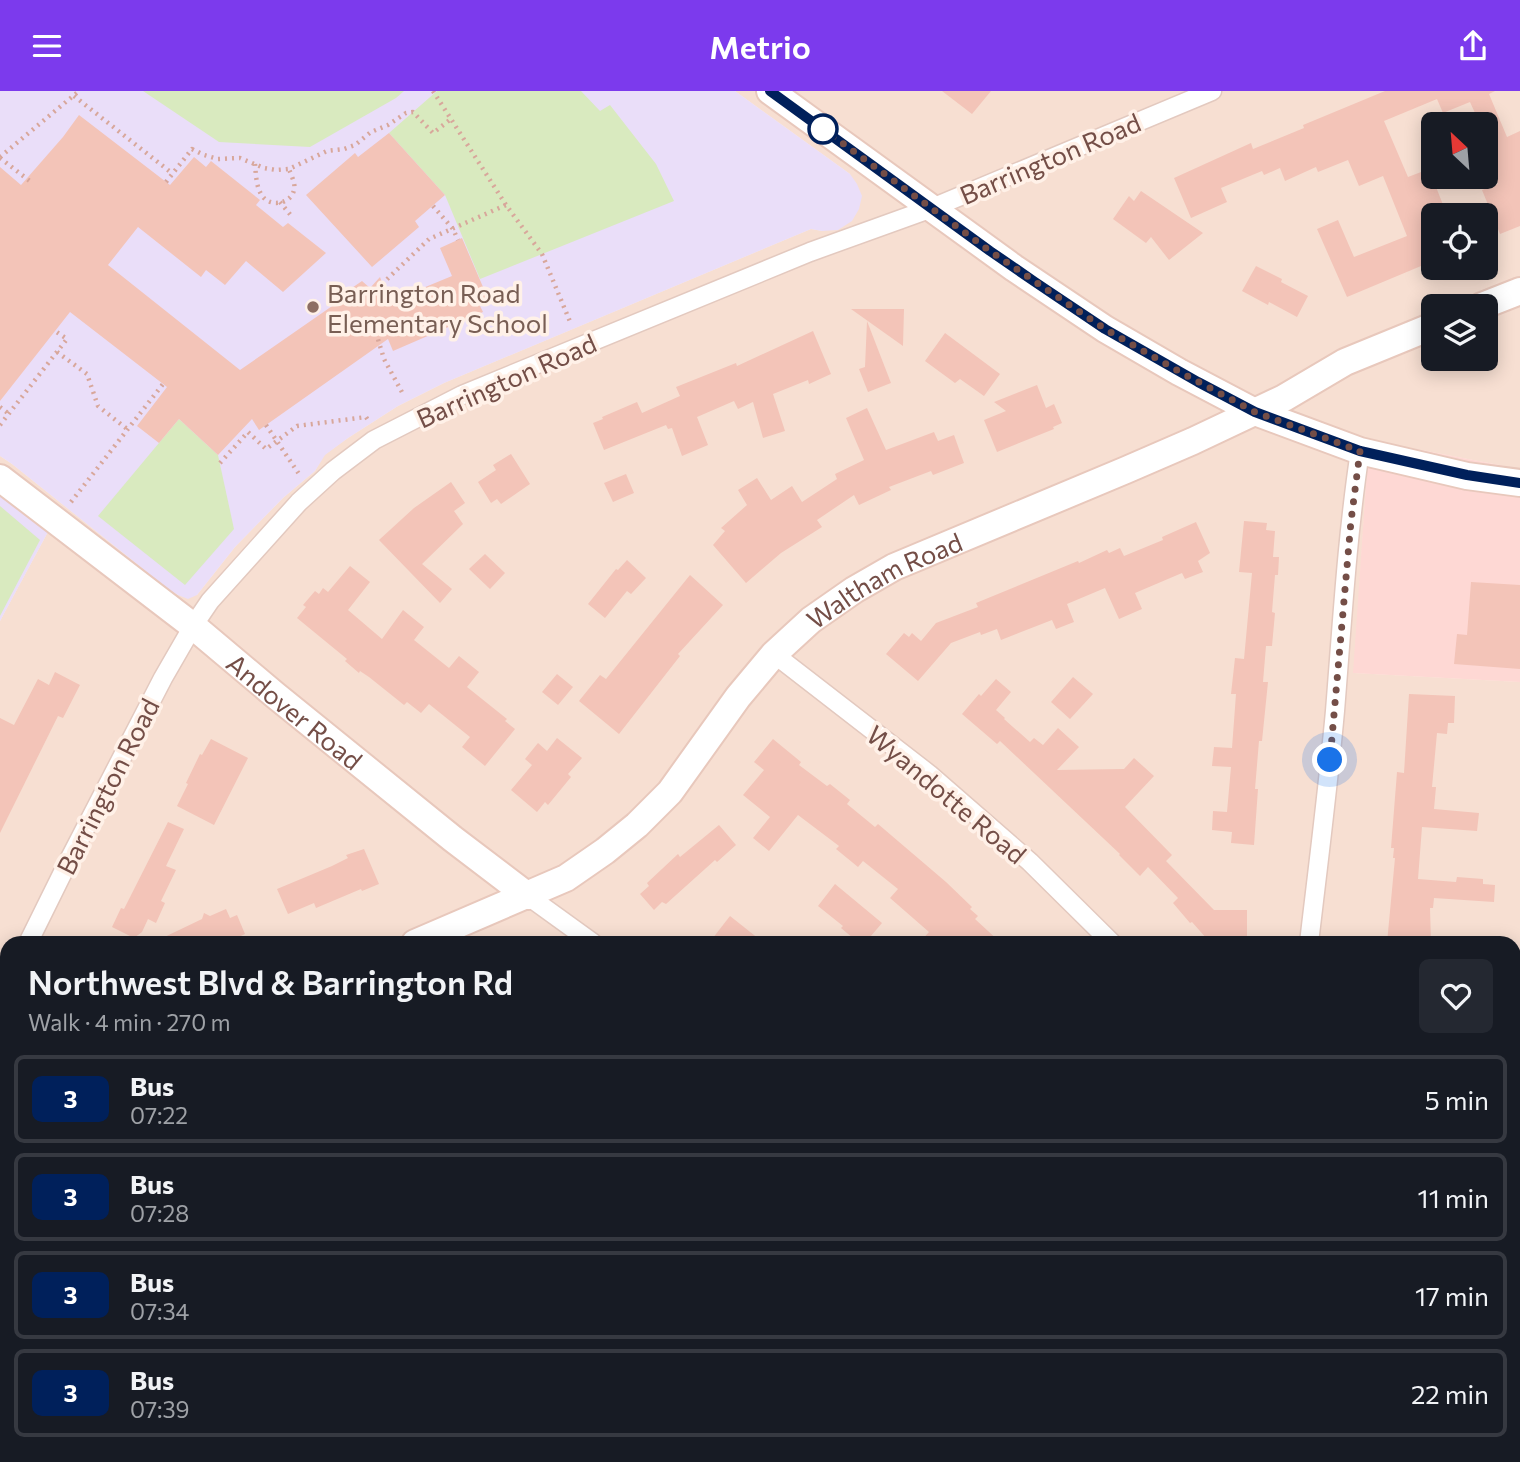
<!DOCTYPE html>
<meta charset="utf-8">
<style>
body{margin:0;font-family:Commissioner,sans-serif;background:#242831;color:#f1f3f6;height:100vh;display:flex;flex-direction:column;font-size:26px;white-space:nowrap}
*{box-sizing:border-box;margin:0}
p{font-size:23px;color:#9ea1a6}
.icon{flex:none;width:38px;height:38px;fill:none;stroke:currentColor;stroke-width:2;stroke-linecap:round;stroke-linejoin:round}
.map{position:relative;flex:1;overflow:hidden}
.sheet{position:absolute;left:0px;top:845px;width:1521px;height:527px;display:flex;flex-direction:column;background:#171b24;border-radius:21px 21px 0 0;box-shadow:0 4px 18px #0003}
.sheet>*{flex:none}
.badge{padding:0 14px;border-radius:10px;font-size:24px;line-height:46px}
.needle{width:46px;rotate:334deg}
.fabs{position:absolute;left:1421px;top:21px;display:grid;gap:14px}
.fabs a{display:grid;place-items:center;width:77px;height:77px;border-radius:10px;background:#171b24;box-shadow:0 4px 18px #0003;font-size:35px}
.you{position:absolute;width:35px;height:35px;margin:-18px;border:5px solid #fff;border-radius:50%;background:#1a73e8;box-shadow:0 0 0 10px #1a73e833}
.map>.badge{position:absolute;translate:-50% -50%;box-shadow:0 0 0 4px #fff}
.round{display:grid;place-items:center;flex:none;width:74px;height:74px;border-radius:10px;background:#242831}
.overview{display:flex;align-items:center;justify-content:space-between;height:119px;padding:0 28px}
h1{font-size:33px;font-weight:600;line-height:52px}
ul{padding:0;list-style:none}
li{display:flex;align-items:center;gap:21px;height:88px;margin:0 14px 10px;padding:0 14px;border:4px solid #363941;border-radius:10px}
li div{flex:1}
li b{display:block;font-size:26px}
li em{font-style:normal}
li .badge{min-width:77px;font-weight:700;text-align:center}
header{display:flex;justify-content:space-between;align-items:center;height:91px;padding:0 28px;background:#7c3aed;color:#fff;font-size:32px;font-weight:600}
.map>svg:first-child{display:block}
.residential{fill:#f7dfd2;fill-rule:evenodd}
.commercial{fill:#fed8d4}
.education{fill:#eadef9}
.green{fill:#d9eabf}
.building{fill:#f3c4b8}
.lines{fill:none;stroke-linecap:round;stroke-linejoin:round}
.street-casing{stroke:#e3c9bf;stroke-width:21}
.secondary-casing{stroke:#e8c8bc;stroke-width:30}
.path{stroke:#d8a79b;stroke-width:4.5;stroke-dasharray:2 5;stroke-linecap:butt}
.street{stroke:#fff;stroke-width:18}
.secondary{stroke:#fff;stroke-width:26}
.line-casing{stroke:#fff;stroke-width:16}
.line{stroke:#00205b;stroke-width:10}
.walk{stroke:#744e47;stroke-width:7;stroke-dasharray:0 12.6}
.stop-dot{fill:#fff;stroke:#00205b;stroke-width:3.5}
.education-dot{fill:#8d6e63;stroke:#fff1e8;stroke-width:2.5}
.labels{text-anchor:middle;dominant-baseline:central;stroke-width:7;stroke-linejoin:round;paint-order:stroke}
.street-label{font-size:26px;fill:#744e47;stroke:#fff1e8}
.education-label{font-size:26px;fill:#785e54;stroke:#fff1e8;text-anchor:start}
</style>
<header><svg class="icon" aria-label="menu" viewBox="0 0 24 24"><path d="M4 6h16M4 12h16M4 18h16"/></svg>Metrio<svg class="icon" aria-label="share" viewBox="0 0 24 24"><path d="M12 15V3M7 8l5-5 5 5M5 13v7h14v-7"/></svg></header>
<div class="map">
<svg width="1520" height="1371" viewBox="0 0 1520 1371">
<rect width="100%" height="100%" fill="#fdece1"/>
<path class="residential" d="M735 0H1520V378L1369 349 1354 582 1520 591V1371H0V530L49 439 0 404V365L12 373 167 497 178 504H197L235 456 283 407 315 380 324 364 348 347 398 315 444 292 811 138 822 140 850 83ZM1433 33H1486V86H1433ZM1433 124H1486V177H1433ZM1433 215H1486V268H1433ZM7 852H1514V1365H7Z"/>
<polygon class="commercial" points="1369,349 1520,378 1520,591 1353,582"/>
<g class="education">
<polygon points="0,0 735,0 850,83 857,93 862,105 859,118 852,130 838,139 822,140 811,138 444,292 398,315 348,347 325,364 315,380 283,407 235,456 197,504 188,508 178,504 167,497 12,373 0,365"/>
<polygon points="0,404 49,439 0,530"/>
</g>
<g class="green">
<polygon points="143,0 404,0 396,7 310,56 219,51"/>
<polygon points="437,0 581,0 600,20 610,14 656,73 674,110 480,188 445,104 389,42"/>
<polygon points="179,328 218,364 234,438 185,494 98,425"/>
<polygon points="0,415 40,449 0,525"/>
</g>
<g class="building">
<polygon points="942,0 991,0 972,23"/>
<polygon points="1385,0 1495,0 1489,3 1507,46 1520,40 1520,135 1500,143 1482,99 1498,93 1486,62 1486,33 1480,33 1470,11 1443,22 1437,8 1384,30 1408,86 1429,78 1447,124 1433,124 1433,170 1347,206 1317,138 1338,129 1354,166 1407,145 1383,85 1359,95 1348,69 1318,81 1316,76 1285,90 1280,77 1264,84 1262,80 1221,97 1227,111 1191,127 1174,87 1251,52 1253,58 1304,37 1303,34"/>
<polygon points="79,24 170,94 194,66 206,76 211,70 260,109 256,114 283,136 288,132 326,162 283,201 246,170 225,194 206,179 201,186 138,136 108,174 240,279 348,204 346,201 362,190 370,197 380,186 389,211 452,185 440,157 462,147 489,210 479,213 483,221 393,260 388,248 259,339 252,328 218,364 179,328 159,352 137,335 167,296 70,221 0,310 0,76 21,94 63,46"/>
<polygon points="389,42 445,104 415,130 419,136 372,176 306,104 355,62 358,66"/>
<polygon points="1141,100 1203,142 1169,169 1151,146 1146,152 1113,128 1129,105 1134,110"/>
<polygon points="1256,175 1282,188 1281,191 1308,205 1297,226 1269,211 1268,214 1242,200"/>
<polygon points="851,218 904,218 903,255"/>
<polygon points="867,230 891,292 868,301 859,278 865,276"/>
<polygon points="813,240 831,283 809,293 808,289 773,303 785,340 763,347 753,311 738,318 734,310 697,326 708,354 682,365 672,337 668,338 666,334 604,359 593,332 603,328 602,326 637,311 642,322 680,305 676,296 736,272 737,275"/>
<polygon points="945,242 1000,283 984,305 960,288 955,292 925,270"/>
<polygon points="1037,294 1046,317 1054,313 1062,332 1053,336 1054,338 997,361 984,329 1006,320 994,311"/>
<polygon points="867,317 886,359 934,341 938,350 954,344 964,372 933,384 931,380 889,396 891,399 859,414 854,404 817,429 822,436 781,462 746,492 713,454 725,440 721,437 747,414 738,399 757,387 771,409 792,395 802,411 837,388 835,383 864,369 846,327"/>
<polygon points="511,363 530,393 501,413 497,408 491,412 478,391 496,379 493,374"/>
<polygon points="626,383 634,402 613,411 604,392"/>
<polygon points="451,391 465,412 454,420 463,433 422,473 452,498 440,512 379,449 414,417"/>
<polygon points="1244,430 1267,432 1266,439 1275,440 1273,466 1279,466 1278,484 1275,484 1272,521 1275,522 1272,555 1266,555 1263,591 1268,591 1262,650 1259,650 1255,698 1258,698 1254,754 1231,752 1232,741 1212,739 1213,720 1227,721 1231,676 1212,675 1214,656 1232,657 1236,603 1231,603 1235,567 1244,568 1252,482 1239,481"/>
<polygon points="1196,431 1210,462 1198,470 1203,481 1185,488 1182,482 1135,502 1142,518 1119,528 1105,497 1067,513 1074,531 1056,538 1052,529 1001,549 997,538 981,544 980,541 951,552 918,590 886,563 904,542 909,546 912,542 921,550 936,532 978,516 976,512 1078,470 1079,472 1107,459 1109,462 1120,457 1124,465 1163,449 1162,446"/>
<polygon points="485,463 505,482 490,498 469,478"/>
<polygon points="627,469 646,487 631,503 627,500 605,527 588,513 616,478 618,479"/>
<polygon points="350,475 370,491 348,519 382,548 403,519 424,536 414,549 449,577 459,565 479,581 467,596 507,628 505,630 515,638 485,675 462,656 470,646 429,613 421,622 407,611 404,614 369,586 360,580 359,582 345,570 347,568 297,527 306,516 303,514 315,500 319,503 323,497 328,501"/>
<polygon points="690,484 723,514 678,563 680,565 619,643 579,610 600,584 606,588"/>
<polygon points="1471,491 1520,494 1520,578 1454,573 1457,543 1467,544"/>
<polygon points="55,581 80,594 63,627 58,625 0,742 0,627 14,634 38,588 49,594"/>
<polygon points="557,583 573,596 558,614 542,601"/>
<polygon points="1073,586 1093,603 1070,628 1051,611"/>
<polygon points="996,588 1011,601 996,619 1005,627 1004,628 1030,651 1034,647 1043,654 1058,637 1079,656 1057,679 1124,678 1134,667 1154,685 1125,716 1172,764 1166,770 1214,819 1247,819 1247,848 1207,848 1192,831 1190,832 1173,812 1178,807 1148,776 1140,785 1119,764 1120,763 1000,650 997,653 962,623 979,603 981,605"/>
<polygon points="1409,603 1455,605 1454,632 1448,632 1447,643 1437,642 1432,696 1436,696 1434,718 1479,722 1477,740 1422,736 1418,788 1456,791 1457,786 1483,788 1483,793 1495,794 1494,811 1434,807 1433,817 1430,817 1431,852 1387,852 1395,767 1393,767 1394,757 1391,757 1397,681 1404,682"/>
<polygon points="557,647 582,667 568,683 571,686 548,714 545,711 537,721 511,699 532,674 525,668 538,652 547,660"/>
<polygon points="211,648 248,667 214,734 177,715 188,693 186,692 200,663 202,664"/>
<polygon points="773,648 801,671 799,674 827,695 830,693 850,709 847,713 875,736 878,733 946,791 972,816 970,818 978,825 975,828 1001,852 919,852 929,841 890,807 898,798 863,770 858,776 836,758 839,755 798,724 769,760 753,747 770,726 743,704 764,679 754,671"/>
<polygon points="168,731 184,738 166,775 176,779 161,810 165,812 156,832 148,828 142,841 134,847 112,836 121,817 124,818"/>
<polygon points="719,734 736,754 717,771 715,769 666,813 662,811 654,819 640,803 649,795 647,792 678,763 680,766"/>
<polygon points="364,758 379,793 362,800 361,798 316,817 314,812 288,823 277,798 332,775 348,767 346,764"/>
<polygon points="835,793 882,832 865,852 859,852 841,837 843,835 818,815"/>
<polygon points="226,818 230,827 237,824 245,843 226,852 152,852 202,828 204,822 210,825"/>
<polygon points="730,825 764,852 709,852"/>
</g>
<g class="lines">
<g class="street-casing">
<g id="street">
<polyline points="774,563 929,683 1030,771 1112,852"/>
<polyline points="528,805 593,852"/>
<polyline points="28,852 70,767 163,587 193,535 210,510 299,411 333,380 374,349 462,304 810,161 932,117 1212,0"/>
<path d="M1309 852C1318 775 1328 697 1335 620 1342 533 1347 446 1360 360"/>
<polyline points="0,910 7,896"/>
<polyline points="0,1242 7,1248"/>
<polyline points="157,1365 164,1371"/>
<polyline points="662,1365 667,1371"/>
<polyline points="1090,1365 1093,1371"/>
<polyline points="1488,1365 1491,1371"/>
<polyline points="604,1371 613,1365"/>
</g>
</g>
<g class="secondary-casing">
<g id="secondary">
<polyline points="770,0 1014,177 1105,238 1179,281 1255,321 1360,360 1467,385 1520,392"/>
<polyline points="1482,215 1520,200"/>
<path id="s1" d="M0 387 193 535 275 604 453 748 528 805"/>
<path id="s2" d="M415 852 566 787 605 760 637 734 670 701 738 606 774 563 811 529 854 499 894 476 1126 379 1193 350 1284 307 1345 271 1433 235"/>
<polyline points="0,1067 7,1061"/>
</g>
</g>
<g class="path">
<polyline points="433,0 506,114"/>
<polyline points="74,5 173,83"/>
<polyline points="0,66 79,0"/>
<polyline points="0,67 31,91"/>
<path d="M255 73C256 84 256 97 263 106 271 116 291 113 294 99 296 93 291 84 289 78"/>
<polyline points="166,91 192,58 204,64 218,68 240,67 264,77 276,79 289,78 327,60 344,58 355,54 371,41 388,34 406,22 413,21 433,42 451,28"/>
<polyline points="280,111 293,127"/>
<polyline points="433,115 453,138 458,149"/>
<polyline points="382,193 429,148 506,114 542,163 571,233"/>
<polyline points="374,235 384,268 403,303"/>
<polyline points="57,261 87,283 98,315 127,338"/>
<polyline points="0,316 9,323"/>
<polyline points="0,334 67,248 55,240"/>
<polyline points="266,334 299,383"/>
<polyline points="220,372 248,341 266,358 297,335 366,326 368,329"/>
<polyline points="71,411 163,293"/>
</g>
<use href="#street" class="street"/>
<use href="#secondary" class="secondary"/>
</g>
<g class="lines">
<g class="line-casing">
<polyline id="line" points="770,0 990,160 1035,191 1105,238 1198,291 1255,321 1360,360 1467,384 1520,392"/>
</g>
<use href="#line" class="line"/>
<polyline class="walk" points="823,38 990,160 1105,238 1180,281 1255,321 1360,360 1351,430 1330,669"/>
</g>
<circle class="stop-dot" cx="823" cy="38" r="14"/>
<circle class="education-dot" cx="313" cy="216" r="7"/>
<g class="labels">
<g class="street-label">
<text transform="translate(1050 67) rotate(-23)">Barrington Road</text>
<text transform="translate(506 289) rotate(-24)">Barrington Road</text>
<text stroke="none"><textPath href="#s2" startOffset="607">Waltham Road</textPath></text>
<text stroke="none"><textPath href="#s1" startOffset="376">Andover Road</textPath></text>
<text transform="translate(107 695) rotate(-63)">Barrington Road</text>
<text transform="translate(947 703) rotate(40)">Wyandotte Road</text>
</g>
<g class="education-label">
<text x="327" y="201">Barrington Road<tspan x="327" dy="30">Elementary School</tspan></text>
</g>
</g>
</svg>
<div class="fabs">
<a><svg class="needle" viewBox="-14 -14 28 28"><path d="M0-13l5 13h-10z" fill="#e53935"/><path d="M0 13l5-13h-10z" fill="#9ea1a6"/></svg></a>
<a><svg class="icon" aria-label="locate" viewBox="0 0 24 24"><circle cx="12" cy="12" r="6"/><path d="M12 2v4M12 18v4M2 12h4M18 12h4"/></svg></a>
<a><svg class="icon" aria-label="layers" viewBox="0 0 24 24"><path d="M12 4l9 5-9 5-9-5zM3 14l9 5 9-5"/></svg></a>
</div>
<div class="you" style="left:1330px;top:669px"></div>
<section class="sheet">
<div class="overview"><div><h1>Northwest Blvd &amp; Barrington Rd</h1><p>Walk · 4 min · 270 m</p></div><a class="round"><svg class="icon" aria-label="heart" viewBox="0 0 24 24"><path d="M12 20l-8-8c-3-5 5-10 8-4 3-6 11-1 8 4z"/></svg></a></div>
<ul>
<li><span class="badge" style="background:#00205b;color:#fff">3</span><div><b>Bus</b><p>07:22</p></div><em>5 min</em></li>
<li><span class="badge" style="background:#00205b;color:#fff">3</span><div><b>Bus</b><p>07:28</p></div><em>11 min</em></li>
<li><span class="badge" style="background:#00205b;color:#fff">3</span><div><b>Bus</b><p>07:34</p></div><em>17 min</em></li>
<li><span class="badge" style="background:#00205b;color:#fff">3</span><div><b>Bus</b><p>07:39</p></div><em>22 min</em></li>
</ul>
</section>
</div>
